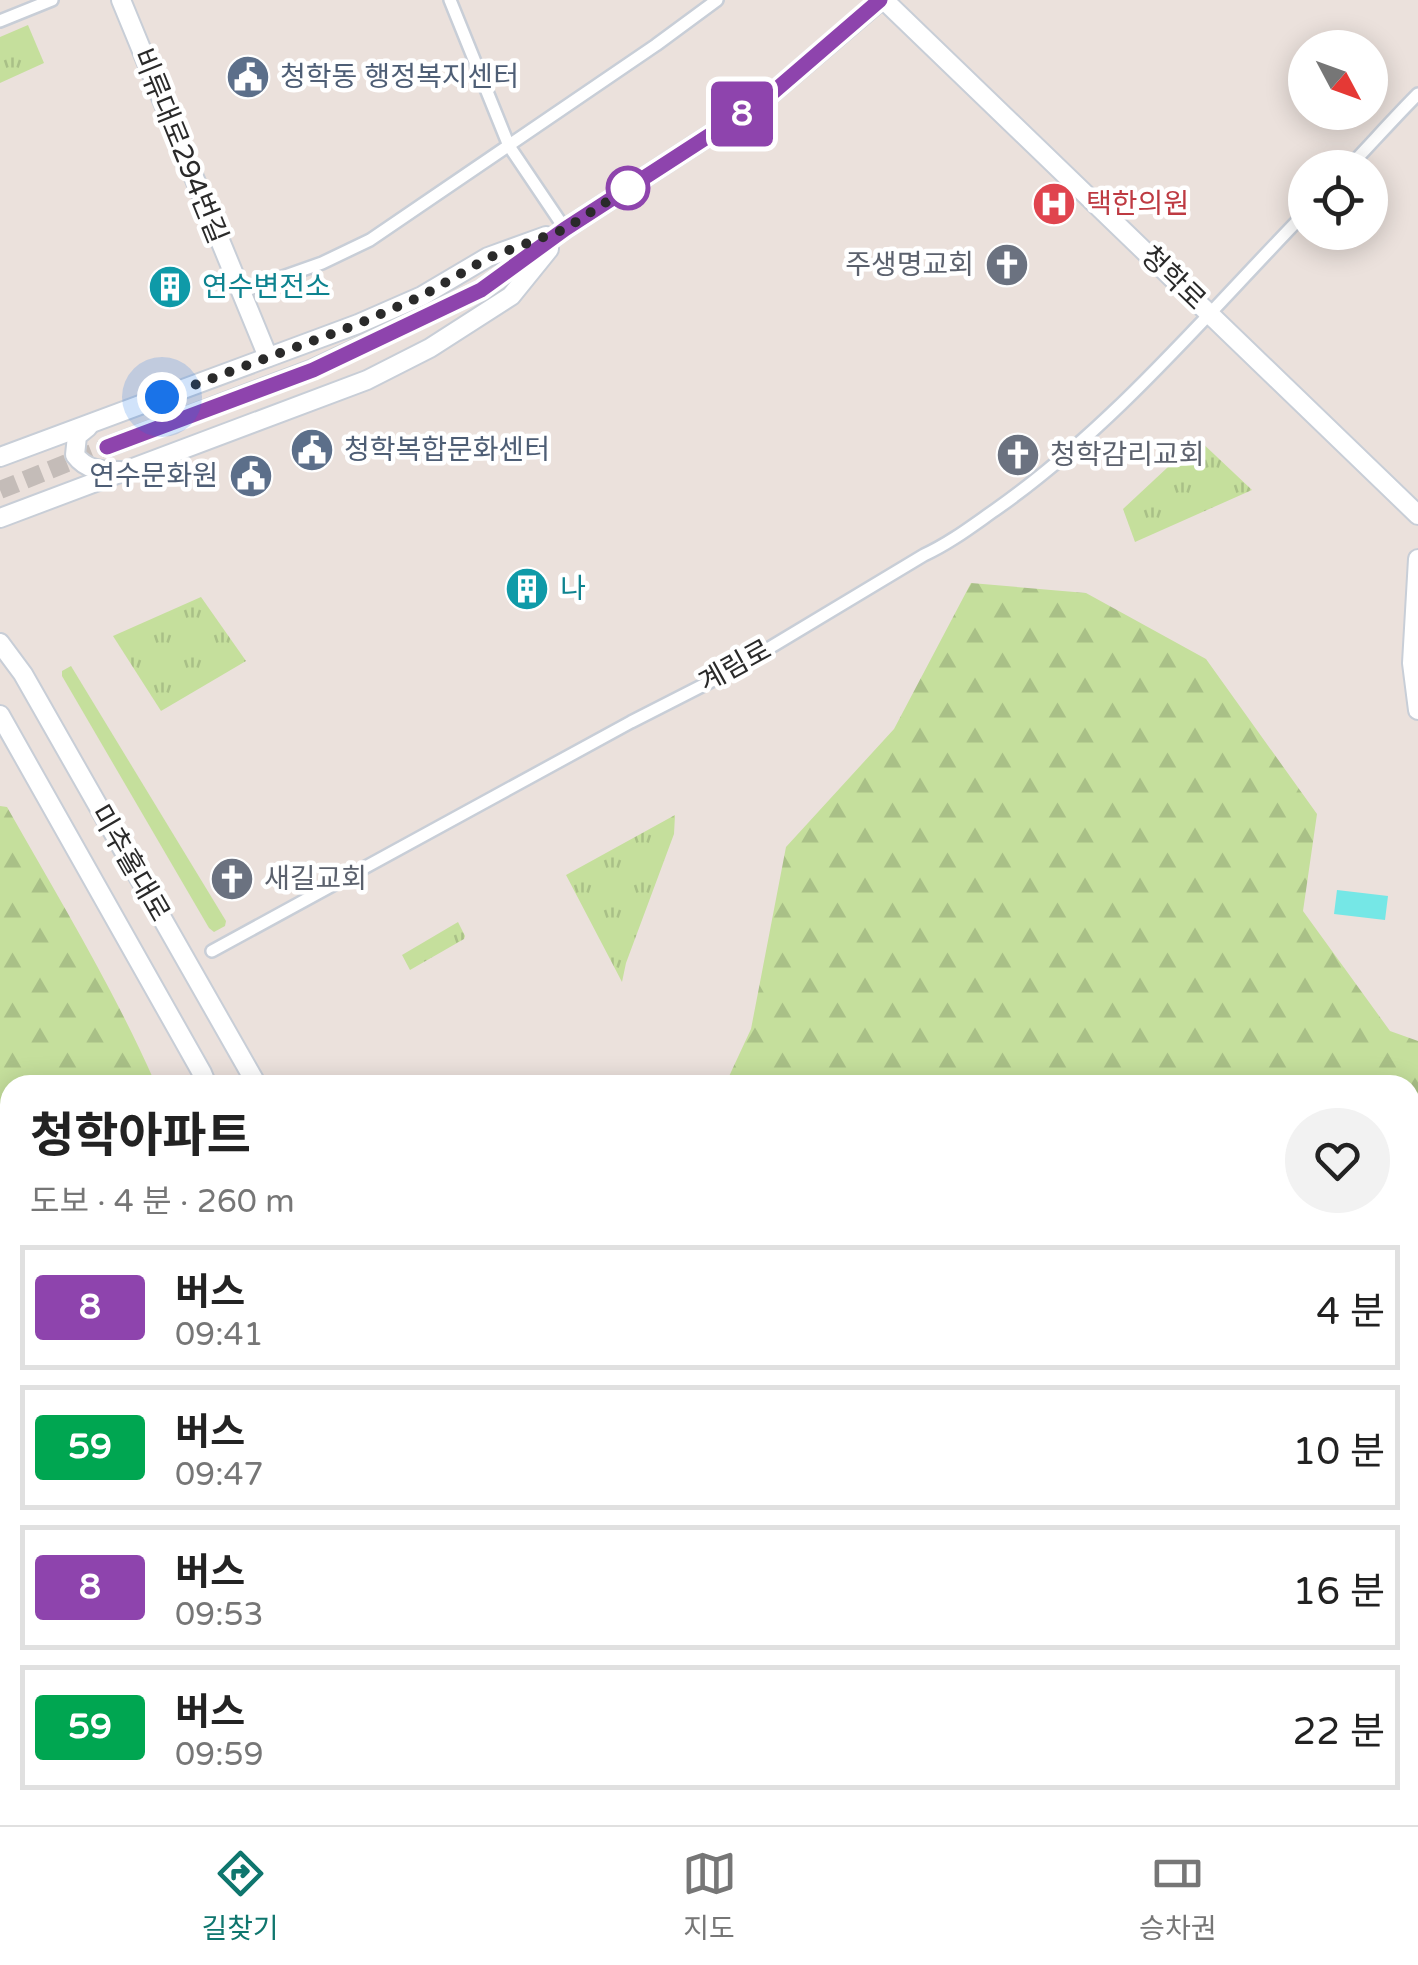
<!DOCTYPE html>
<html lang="ko">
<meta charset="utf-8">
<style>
body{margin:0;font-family:"Varela Round","Noto Sans KR",sans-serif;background:#f2f2f2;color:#222;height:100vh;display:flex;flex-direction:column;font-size:38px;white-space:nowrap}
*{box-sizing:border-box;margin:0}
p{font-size:32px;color:#767676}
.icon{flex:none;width:55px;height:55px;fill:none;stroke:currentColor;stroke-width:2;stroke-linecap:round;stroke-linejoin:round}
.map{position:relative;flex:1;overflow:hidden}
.details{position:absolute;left:0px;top:1075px;width:1420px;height:750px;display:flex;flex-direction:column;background:#fff;border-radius:30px 30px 0 0;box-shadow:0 5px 25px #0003}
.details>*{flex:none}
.badge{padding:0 20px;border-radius:8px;font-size:35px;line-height:65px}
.needle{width:65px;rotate:131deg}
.fabs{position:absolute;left:1288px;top:30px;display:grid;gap:20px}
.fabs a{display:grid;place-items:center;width:100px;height:100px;border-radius:50%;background:#fff;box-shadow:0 5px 25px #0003;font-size:50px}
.you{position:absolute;width:50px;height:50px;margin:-25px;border:8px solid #fff;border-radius:50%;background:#1a73e8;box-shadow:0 0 0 15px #1a73e833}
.map>.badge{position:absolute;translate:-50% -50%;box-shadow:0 0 0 5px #fff}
.round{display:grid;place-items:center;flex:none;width:105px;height:105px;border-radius:52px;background:#f2f2f2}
.headline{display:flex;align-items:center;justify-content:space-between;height:170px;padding:0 30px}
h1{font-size:48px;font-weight:700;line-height:75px}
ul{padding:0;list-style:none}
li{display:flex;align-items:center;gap:30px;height:125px;margin:0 20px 15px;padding:0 10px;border:5px solid #e0e0e0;border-radius:0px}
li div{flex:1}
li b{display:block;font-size:38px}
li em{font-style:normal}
li .badge{min-width:110px;font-weight:700;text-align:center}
.dock{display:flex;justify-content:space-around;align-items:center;height:140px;border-top:2px solid #e0e0e0;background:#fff;font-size:28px;color:#767676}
.dock a{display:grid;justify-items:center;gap:5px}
.dock .current{color:#0f766e}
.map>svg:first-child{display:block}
.grass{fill:#c5df9c}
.forest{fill:url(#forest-firs)}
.park{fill:url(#park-tufts)}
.water{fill:#75e7e6}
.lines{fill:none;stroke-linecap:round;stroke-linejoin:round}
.secondary-tunnel{stroke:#c4bcb8;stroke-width:18;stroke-dasharray:18 9;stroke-linecap:butt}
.street-casing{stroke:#c8ced7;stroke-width:16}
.secondary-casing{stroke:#c8ced7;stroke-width:22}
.street{stroke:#fff;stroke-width:11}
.secondary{stroke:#fff;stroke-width:18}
.line-casing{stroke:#fff;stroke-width:22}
.line{stroke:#8e44ad;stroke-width:15}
.walk{stroke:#2a2a2a;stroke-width:10;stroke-dasharray:0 18}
.stop-dot{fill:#fff;stroke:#8e44ad;stroke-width:5}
.labels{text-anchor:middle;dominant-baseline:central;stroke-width:9;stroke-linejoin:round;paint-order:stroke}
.service-label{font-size:28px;fill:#4e5e75;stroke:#fff;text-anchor:start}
.street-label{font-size:28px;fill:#2a2a2a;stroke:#fff}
.health-label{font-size:28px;fill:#be3a42;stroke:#fff;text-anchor:start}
.worship-label{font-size:28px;fill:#5b616d;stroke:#fff;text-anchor:start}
.culture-label{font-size:28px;fill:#0d838f;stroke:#fff;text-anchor:start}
</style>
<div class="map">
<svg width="1418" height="1825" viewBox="0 0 1418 1825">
<defs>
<pattern id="forest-firs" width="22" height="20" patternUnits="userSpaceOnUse" patternTransform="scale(2.5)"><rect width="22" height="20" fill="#c5df9c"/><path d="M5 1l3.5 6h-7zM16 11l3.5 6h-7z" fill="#a9c087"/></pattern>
<pattern id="park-tufts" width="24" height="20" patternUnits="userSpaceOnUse" patternTransform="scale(2.5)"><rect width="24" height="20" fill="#c5df9c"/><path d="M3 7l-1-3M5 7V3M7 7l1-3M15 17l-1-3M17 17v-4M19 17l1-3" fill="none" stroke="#a9c087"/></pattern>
</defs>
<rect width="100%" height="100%" fill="#ebe1dc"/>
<polygon class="grass" points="71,666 226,921 225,926 214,932 209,928 62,676 62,671"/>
<path class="forest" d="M971 583 1086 593 1206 659 1317 814 1303 911 1390 1031 1418 1041V1825H0V806L7 807C59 899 114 989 156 1085H10V1815H1410V1085H725L751 1029 786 847 894 729Z"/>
<g class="park">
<polygon points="28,25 44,63 0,83 0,37"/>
<polygon points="1198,439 1252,490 1135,542 1123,509"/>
<polygon points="201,597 246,661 161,711 113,636"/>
<polygon points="675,815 674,834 626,963 622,982 566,875"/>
<polygon points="458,922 465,936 464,939 410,970 402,955"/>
</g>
<polygon class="water" points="1337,890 1388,896 1385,920 1334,914"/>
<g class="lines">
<g class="secondary-tunnel">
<polyline points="0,490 107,447"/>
<polyline points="626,1815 632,1825"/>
<polyline points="695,1815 701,1825"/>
</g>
<g class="street-casing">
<g id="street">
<polyline points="450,0 509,146 565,229"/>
<polyline points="0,21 52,0"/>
<path d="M1348 168C1372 143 1394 118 1418 94"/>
<polyline points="240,292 322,263 370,240 656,45 717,0"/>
<path d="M212 951 631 722 731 671 924 555C950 543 972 526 995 510 1112 428 1206 315 1305 213"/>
<polyline points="0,1124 10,1127"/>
</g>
</g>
<g class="secondary-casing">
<g id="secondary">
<polyline points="121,0 268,357"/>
<polyline points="884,0 1418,515"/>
<path d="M88 427 77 436 75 455C86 470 101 471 120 471"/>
<polyline points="107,447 313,369 481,290 565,229 764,100 881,0"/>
<polyline points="0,457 358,324 422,296 488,257 546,236"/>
<polyline points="0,518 367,380 430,348 511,296 549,249"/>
<polyline points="1418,559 1412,663 1418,710"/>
<polyline points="0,643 23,674 257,1085"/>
<polyline points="0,715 202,1073 207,1085"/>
</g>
</g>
<use href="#street" class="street"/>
<use href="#secondary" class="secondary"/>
</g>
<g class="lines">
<g class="line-casing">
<polyline id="line" points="107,447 313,370 481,290 565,229 764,100 880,0"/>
</g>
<use href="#line" class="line"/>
<polyline class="walk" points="162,397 358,324 422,296 488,258 565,229 631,186 628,188"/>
</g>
<defs>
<g id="civic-disc" transform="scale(2.25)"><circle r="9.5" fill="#5c6f8a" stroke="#fff"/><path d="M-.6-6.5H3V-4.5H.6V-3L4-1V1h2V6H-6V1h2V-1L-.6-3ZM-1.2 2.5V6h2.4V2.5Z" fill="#fff"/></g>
<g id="hospital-disc" transform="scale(2.25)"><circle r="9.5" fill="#e0444e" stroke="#fff"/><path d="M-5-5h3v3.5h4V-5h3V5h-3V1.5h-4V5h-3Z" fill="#fff"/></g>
<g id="church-disc" transform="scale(2.25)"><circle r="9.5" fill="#6b7280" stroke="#fff"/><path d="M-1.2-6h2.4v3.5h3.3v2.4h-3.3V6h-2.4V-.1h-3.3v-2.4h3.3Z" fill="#fff"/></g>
<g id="building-disc" transform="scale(2.25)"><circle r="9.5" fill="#0f9aa8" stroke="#fff"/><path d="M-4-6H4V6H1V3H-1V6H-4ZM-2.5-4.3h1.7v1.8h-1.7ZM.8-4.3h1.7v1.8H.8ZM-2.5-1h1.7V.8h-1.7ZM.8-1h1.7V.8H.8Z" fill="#fff"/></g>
</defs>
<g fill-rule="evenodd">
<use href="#civic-disc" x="248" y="77"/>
<use href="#hospital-disc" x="1054" y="204"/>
<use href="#church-disc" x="1007" y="265"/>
<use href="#building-disc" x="170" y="287"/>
<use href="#civic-disc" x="312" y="450"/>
<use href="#church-disc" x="1018" y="455"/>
<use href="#civic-disc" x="251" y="476"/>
<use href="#building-disc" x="527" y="589"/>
<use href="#church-disc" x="232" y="879"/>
</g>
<circle class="stop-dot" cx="628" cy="188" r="20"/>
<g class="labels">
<g class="service-label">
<text x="280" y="77">청학동 행정복지센터</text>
<text x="344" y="450">청학복합문화센터</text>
<text x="218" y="476" text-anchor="end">연수문화원</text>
</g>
<g class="street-label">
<text transform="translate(180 146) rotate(68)">비류대로294번길</text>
<text transform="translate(1173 278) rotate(44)">청학로</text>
<text transform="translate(735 666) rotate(-29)">계림로</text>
<text transform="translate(130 863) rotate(60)">미추홀대로</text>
</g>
<g class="health-label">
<text x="1086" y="204">택한의원</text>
</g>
<g class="worship-label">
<text x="974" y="265" text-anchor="end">주생명교회</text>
<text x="1050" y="455">청학감리교회</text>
<text x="264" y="879">새길교회</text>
</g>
<g class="culture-label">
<text x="202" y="287">연수변전소</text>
<text x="560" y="589">나</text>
</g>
</g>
</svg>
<div class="fabs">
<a><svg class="needle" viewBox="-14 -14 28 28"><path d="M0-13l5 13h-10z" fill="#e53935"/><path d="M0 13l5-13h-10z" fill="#767676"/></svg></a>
<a><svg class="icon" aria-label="locate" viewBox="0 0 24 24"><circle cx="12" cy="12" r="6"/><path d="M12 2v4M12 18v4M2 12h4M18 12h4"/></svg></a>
</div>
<div class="you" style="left:162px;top:397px"></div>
<b class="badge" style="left:742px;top:114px;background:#8e44ad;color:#fff">8</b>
<section class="details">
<div class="headline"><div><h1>청학아파트</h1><p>도보 · 4 분 · 260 m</p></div><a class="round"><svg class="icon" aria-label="heart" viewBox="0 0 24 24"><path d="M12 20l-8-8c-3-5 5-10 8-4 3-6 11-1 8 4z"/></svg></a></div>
<ul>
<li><span class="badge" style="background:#8e44ad;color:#fff">8</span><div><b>버스</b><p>09:41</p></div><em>4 분</em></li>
<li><span class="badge" style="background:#00a651;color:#fff">59</span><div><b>버스</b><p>09:47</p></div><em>10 분</em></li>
<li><span class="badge" style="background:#8e44ad;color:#fff">8</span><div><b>버스</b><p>09:53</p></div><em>16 분</em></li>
<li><span class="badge" style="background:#00a651;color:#fff">59</span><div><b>버스</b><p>09:59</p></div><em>22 분</em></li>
</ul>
</section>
</div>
<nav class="dock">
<a class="current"><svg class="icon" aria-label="directions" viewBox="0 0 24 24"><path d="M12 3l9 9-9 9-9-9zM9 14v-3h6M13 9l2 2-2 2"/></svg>길찾기</a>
<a><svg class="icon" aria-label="map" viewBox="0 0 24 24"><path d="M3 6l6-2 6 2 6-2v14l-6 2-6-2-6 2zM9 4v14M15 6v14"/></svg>지도</a>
<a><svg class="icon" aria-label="tickets" viewBox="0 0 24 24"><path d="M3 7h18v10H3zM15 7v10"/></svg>승차권</a>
</nav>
